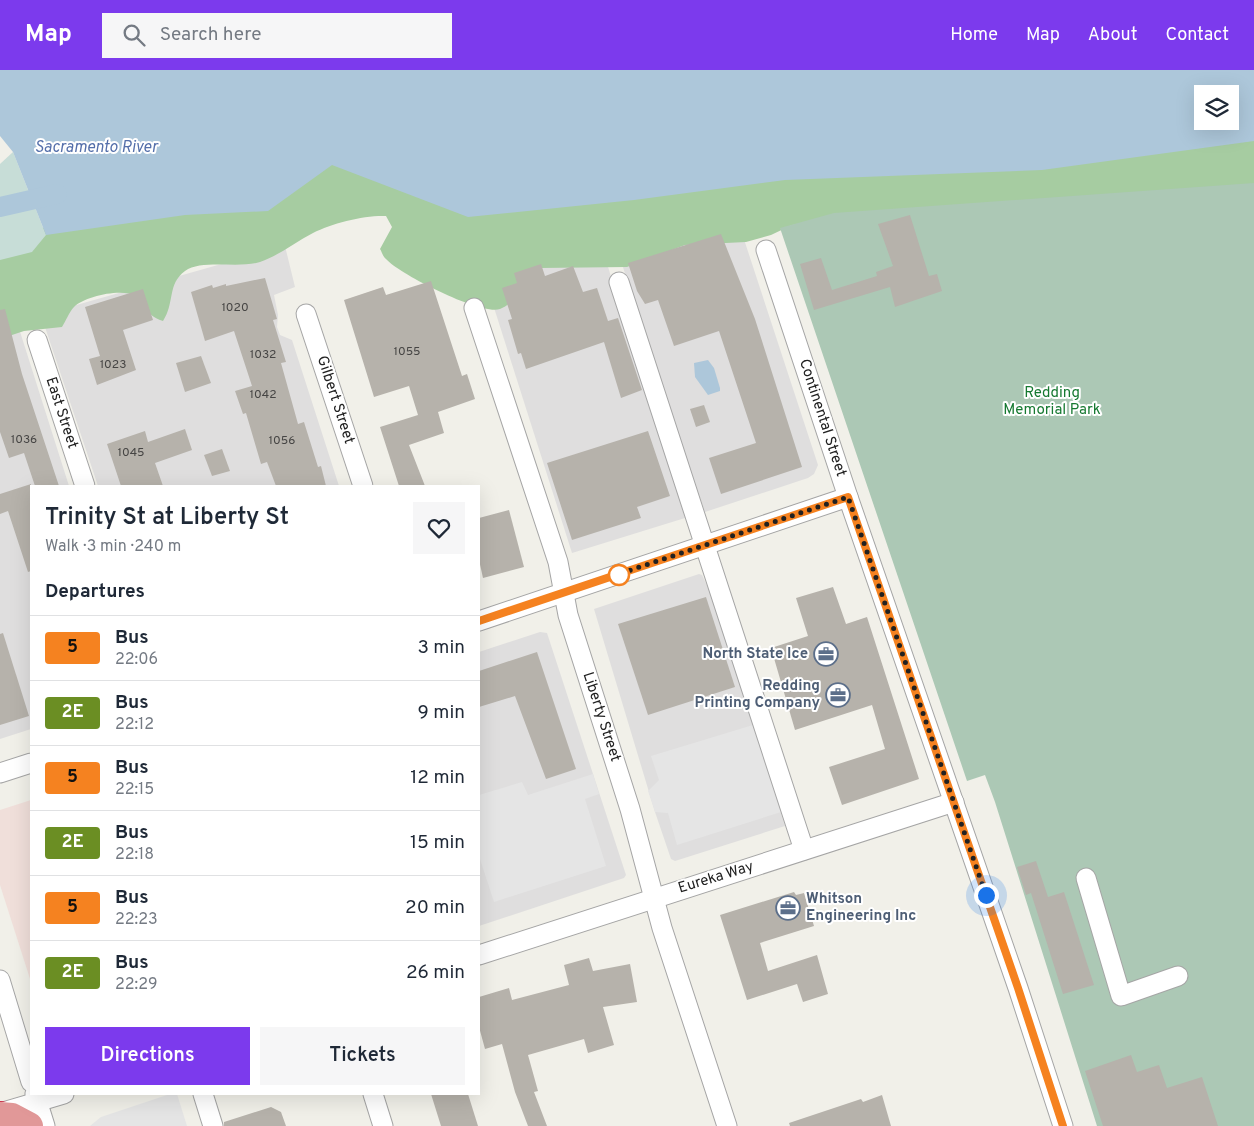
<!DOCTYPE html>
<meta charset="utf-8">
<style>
body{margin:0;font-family:Overpass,sans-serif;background:#f6f6f7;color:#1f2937;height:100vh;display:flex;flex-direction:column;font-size:19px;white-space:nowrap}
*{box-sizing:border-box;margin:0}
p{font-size:16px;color:#747a83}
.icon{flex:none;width:28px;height:28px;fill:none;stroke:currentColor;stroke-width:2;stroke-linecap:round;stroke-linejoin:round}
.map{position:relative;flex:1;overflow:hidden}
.sheet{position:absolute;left:30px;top:415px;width:450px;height:610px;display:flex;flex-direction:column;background:#fff;border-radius:0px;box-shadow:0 5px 20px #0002}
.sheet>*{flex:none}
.badge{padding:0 10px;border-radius:4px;font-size:18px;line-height:32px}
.tools{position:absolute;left:1194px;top:15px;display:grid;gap:10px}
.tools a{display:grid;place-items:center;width:45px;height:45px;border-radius:0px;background:#fff;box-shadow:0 5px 20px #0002;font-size:25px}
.you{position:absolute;width:25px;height:25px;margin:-12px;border:4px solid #fff;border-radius:50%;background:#1a73e8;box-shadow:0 0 0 8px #1a73e833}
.map>.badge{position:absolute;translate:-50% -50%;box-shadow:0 0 0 2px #fff}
h2{padding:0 15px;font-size:19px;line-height:45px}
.round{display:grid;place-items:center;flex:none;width:52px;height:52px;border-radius:0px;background:#f6f6f7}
.summary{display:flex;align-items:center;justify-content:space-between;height:85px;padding:0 15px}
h1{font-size:24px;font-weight:600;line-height:38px}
.action{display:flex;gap:10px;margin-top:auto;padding:10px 15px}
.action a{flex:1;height:58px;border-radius:0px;background:#7c3aed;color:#fff;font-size:20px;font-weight:600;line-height:58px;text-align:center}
.action a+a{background:#f6f6f7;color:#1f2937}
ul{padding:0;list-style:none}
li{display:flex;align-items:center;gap:15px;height:65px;padding:0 15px;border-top:1px solid #e0e1e3}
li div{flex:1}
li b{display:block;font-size:19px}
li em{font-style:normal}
li .badge{min-width:55px;font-weight:700;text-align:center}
header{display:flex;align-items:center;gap:30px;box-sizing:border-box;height:70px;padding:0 25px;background:#7c3aed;color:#fff}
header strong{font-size:24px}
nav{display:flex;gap:28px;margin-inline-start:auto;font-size:18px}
.search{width:350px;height:45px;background:#f6f6f7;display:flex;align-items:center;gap:12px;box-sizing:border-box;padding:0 18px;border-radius:0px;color:#747a83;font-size:19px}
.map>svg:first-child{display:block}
.residential{fill:#dfdede}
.commercial{fill:#f0dfda}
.forest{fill:#a6cca1}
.wetland{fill:#c7ddd7}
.cemetery{fill:#acc8b5}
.parking{fill:#e5e5e5}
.water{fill:#adc7da;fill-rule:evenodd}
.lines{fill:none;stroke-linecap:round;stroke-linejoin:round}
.canal{stroke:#adc7da;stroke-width:20}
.building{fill:#b6b2ab}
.minor-casing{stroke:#a5a5a5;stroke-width:21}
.highway-casing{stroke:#cd374e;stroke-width:30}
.minor{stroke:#fff;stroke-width:19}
.highway{stroke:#e19898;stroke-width:28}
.line-casing{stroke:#fff;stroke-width:11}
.line{stroke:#f58220;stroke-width:8}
.walk{stroke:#212121;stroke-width:5;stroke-dasharray:0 9}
.stop-dot{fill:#fff;stroke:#f58220;stroke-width:2.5}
.labels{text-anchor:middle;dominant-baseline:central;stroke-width:4;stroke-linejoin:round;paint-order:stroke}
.number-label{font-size:12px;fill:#464544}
.park-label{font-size:15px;fill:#167931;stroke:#fff}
.street-label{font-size:15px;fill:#212121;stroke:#fff}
.service-label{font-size:15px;font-weight:bold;fill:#4e5e75;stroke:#fff;text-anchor:end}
.water-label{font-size:16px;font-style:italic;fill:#546faa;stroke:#fff}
</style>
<header>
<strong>Map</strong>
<div class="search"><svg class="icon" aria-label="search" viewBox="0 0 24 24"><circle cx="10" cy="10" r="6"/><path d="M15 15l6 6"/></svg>Search here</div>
<nav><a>Home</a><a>Map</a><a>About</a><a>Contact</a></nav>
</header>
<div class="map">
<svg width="1254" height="1056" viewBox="0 0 1254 1056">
<rect width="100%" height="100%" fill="#f1f0e9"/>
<g class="residential">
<polygon points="738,151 818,395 814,404 808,408 705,442 661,315 620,188"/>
<polygon points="285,176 295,217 274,225 278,245 277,257 280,265 292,270 339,416 98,416 41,245"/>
<polygon points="605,187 685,448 572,483 483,203"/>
<polygon points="16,249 69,416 31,416 31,659 0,669 0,252"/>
<polygon points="699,504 702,505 711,524 726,567 785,756 675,791 671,789 655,742 594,539"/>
<polygon points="540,562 547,563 626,805 624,808 479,856 479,582"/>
</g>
<polygon class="commercial" points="31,730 31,912 0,815 0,740"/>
<path class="forest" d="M1254 58V127L792 155 771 165 746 172 685 175 627 197 540 198C529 211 516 233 500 239 482 246 399 204 386 189 383 187 382 182 380 179L392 157 386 146C365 145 332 153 313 163 295 172 280 185 260 192 239 199 202 189 185 201 167 214 175 233 163 251 142 244 149 234 136 226 122 218 85 226 74 237 69 242 66 251 62 257L24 261 0 269V169L320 88Z"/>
<polygon class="wetland" points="13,82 46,165 32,182 0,190 0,94"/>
<polygon class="cemetery" points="1254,113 1254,1056 1097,1056 995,732 985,705 967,711 780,158 834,143"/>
<g class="parking">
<polygon points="753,655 781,742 677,775 668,743 655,742 648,721 659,710 651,686"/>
<polygon points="593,704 599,724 585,729 606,796 494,832 479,786 479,725 522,712 528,725"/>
<polygon points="170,1024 177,1024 187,1056 90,1056 101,1047"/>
</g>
<g class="water">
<path d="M0 0H1254V71L1042 100 785 110 634 130 468 147 332 95 268 141 185 145 46 165 13 82 0 66ZM1202 24H1230V51H1202Z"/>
<polygon points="708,290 714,298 720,318 720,321 708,325 695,307 694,293"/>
</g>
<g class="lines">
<polyline class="canal" points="0,137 57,124"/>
</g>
<g class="building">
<polygon points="910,145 929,206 937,204 942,221 895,237 890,217 814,240 800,194 821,188 832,220 877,206 876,202 893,196 878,154"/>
<polygon points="721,164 755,249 802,397 721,424 709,388 756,373 719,261 674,276 658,230 645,234 637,221 628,193"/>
<polygon points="541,194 545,206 573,196 583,222 597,218 608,251 618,248 642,320 621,328 604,272 526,299 521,283 518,284 508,250 512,249 502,218 517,213 514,203"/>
<polygon points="265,208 277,249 273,250 286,292 281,293 298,354 304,352 318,397 321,396 326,416 276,416 267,392 261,394 246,343 243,344 235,321 252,316 234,261 205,271 191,222 212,215 213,218 226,214 226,216"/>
<polygon points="431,211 462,306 467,304 475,329 438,342 444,363 409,375 425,416 399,416 380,357 418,345 409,316 374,327 344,230 383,217 386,225"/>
<polygon points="143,219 153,250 123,260 136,300 97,315 89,289 100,286 85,237"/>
<polygon points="5,239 22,304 59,416 35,416 24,383 9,388 0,362 0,240"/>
<polygon points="201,286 211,313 185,322 176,293"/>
<polygon points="704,335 710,352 696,357 690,339"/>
<polygon points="185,359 192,380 155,393 163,416 121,416 107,374 145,361 148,372"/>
<polygon points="648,361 670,426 637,437 641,448 572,470 547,393"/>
<polygon points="222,379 230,401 212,406 204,385"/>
<polygon points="31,414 31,501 28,502 8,441 0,444 0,424"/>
<polygon points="509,440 524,497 483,508 479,490 479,448"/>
<polygon points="833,517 846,554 867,547 919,709 842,735 829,697 885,679 872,635 795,660 771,578 808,566 796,528"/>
<polygon points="706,527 735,617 648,645 618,554"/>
<polygon points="3,563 29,646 0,655 0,564"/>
<polygon points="537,582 576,699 546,709 515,626 479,637 479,601"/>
<polygon points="1036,791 1048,827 1064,822 1094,915 1063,924 1031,823 1026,825 1017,797"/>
<polygon points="794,822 796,825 804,823 814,856 760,873 768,901 817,885 828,924 803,932 797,914 747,930 720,845"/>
<polygon points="589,888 593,901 630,894 637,932 603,937 614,975 588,983 584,969 528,985 538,1021 534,1022 547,1056 528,1056 515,1022 502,974 485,979 479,957 479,927 509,918 512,930 569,915 564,895"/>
<polygon points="1131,985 1137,1002 1159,995 1167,1018 1202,1007 1218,1056 1103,1056 1085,1001"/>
<polygon points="431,1024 468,1024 478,1056 441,1056"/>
<polygon points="882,1025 891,1056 790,1056 789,1053 861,1029 863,1032"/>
<polygon points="271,1037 281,1042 286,1056 224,1056 224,1052"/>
</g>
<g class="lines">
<g class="minor-casing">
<g id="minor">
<polyline points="766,180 848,427 1018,918 1063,1056"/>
<polyline points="619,212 804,780"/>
<polyline points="474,238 558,492 568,545 630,739 662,858 727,1056"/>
<polyline points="306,244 363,416"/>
<polyline points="37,270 85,416"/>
<polyline points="479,551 848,427"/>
<polyline points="0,703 31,693"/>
<polyline points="1086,808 1121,926 1178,906"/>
<polyline points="479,885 954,732"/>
<polyline points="0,910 31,1012"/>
<polyline points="35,1024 45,1056"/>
<polyline points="203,1024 213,1056"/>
<polyline points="373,1024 383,1056"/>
<polyline points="0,1043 64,1024"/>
</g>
</g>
<g class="highway-casing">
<polyline id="highway" points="0,1046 12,1047 29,1056"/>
</g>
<use href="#minor" class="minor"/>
<use href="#highway" class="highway"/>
</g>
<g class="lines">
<g class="line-casing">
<polyline id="line" points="479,551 848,427 1018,918 1063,1056"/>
</g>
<use href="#line" class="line"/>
<polyline class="walk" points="619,505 616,505 848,427 986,825"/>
</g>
<defs>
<g id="office-ring" transform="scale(1.25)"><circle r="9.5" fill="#fff" stroke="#5c6f8a" stroke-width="1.5"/><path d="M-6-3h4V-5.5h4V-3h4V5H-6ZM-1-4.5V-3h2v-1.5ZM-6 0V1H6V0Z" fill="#5c6f8a"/></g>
</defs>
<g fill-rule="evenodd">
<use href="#office-ring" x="826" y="584"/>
<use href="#office-ring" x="838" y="625"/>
<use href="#office-ring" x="788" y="838"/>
</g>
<circle class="stop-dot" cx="619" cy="505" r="10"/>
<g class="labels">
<g class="number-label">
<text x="235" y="238">1020</text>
<text x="407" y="282">1055</text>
<text x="263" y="285">1032</text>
<text x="113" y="295">1023</text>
<text x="263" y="325">1042</text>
<text x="24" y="370">1036</text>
<text x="282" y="371">1056</text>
<text x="131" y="383">1045</text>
</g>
<g class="park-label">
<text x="1052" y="323">Redding<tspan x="1052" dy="17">Memorial Park</tspan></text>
</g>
<g class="street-label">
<text transform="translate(335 330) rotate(72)">Gilbert Street</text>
<text transform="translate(61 343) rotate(72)">East Street</text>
<text transform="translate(822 348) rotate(72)">Continental Street</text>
<text transform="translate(601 647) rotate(72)">Liberty Street</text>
<text transform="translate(716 808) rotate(-17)">Eureka Way</text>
</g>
<g class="service-label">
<text x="808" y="584">North State Ice</text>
<text x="820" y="616">Redding<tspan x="820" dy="17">Printing Company</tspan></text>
<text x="806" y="829" text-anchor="start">Whitson<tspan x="806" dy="17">Engineering Inc</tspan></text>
</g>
<g class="water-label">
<text x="96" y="78">Sacramento River</text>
</g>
</g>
</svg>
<div class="tools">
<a><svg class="icon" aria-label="layers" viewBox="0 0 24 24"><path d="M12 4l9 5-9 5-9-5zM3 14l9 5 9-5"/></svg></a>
</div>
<div class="you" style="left:986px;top:825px"></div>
<section class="sheet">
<div class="summary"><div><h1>Trinity St at Liberty St</h1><p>Walk · 3 min · 240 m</p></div><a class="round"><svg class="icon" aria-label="heart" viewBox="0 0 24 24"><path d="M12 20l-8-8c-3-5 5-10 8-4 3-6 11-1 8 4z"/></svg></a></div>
<h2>Departures</h2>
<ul>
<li><span class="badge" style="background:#f58220;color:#111">5</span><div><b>Bus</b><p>22:06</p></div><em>3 min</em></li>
<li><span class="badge" style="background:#6b8e23;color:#fff">2E</span><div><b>Bus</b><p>22:12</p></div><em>9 min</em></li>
<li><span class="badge" style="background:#f58220;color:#111">5</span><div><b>Bus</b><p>22:15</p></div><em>12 min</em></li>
<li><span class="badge" style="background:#6b8e23;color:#fff">2E</span><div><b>Bus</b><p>22:18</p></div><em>15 min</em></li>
<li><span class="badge" style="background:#f58220;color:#111">5</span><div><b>Bus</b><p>22:23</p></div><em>20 min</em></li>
<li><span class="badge" style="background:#6b8e23;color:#fff">2E</span><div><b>Bus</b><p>22:29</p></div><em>26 min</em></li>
</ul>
<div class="action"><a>Directions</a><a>Tickets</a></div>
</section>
</div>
